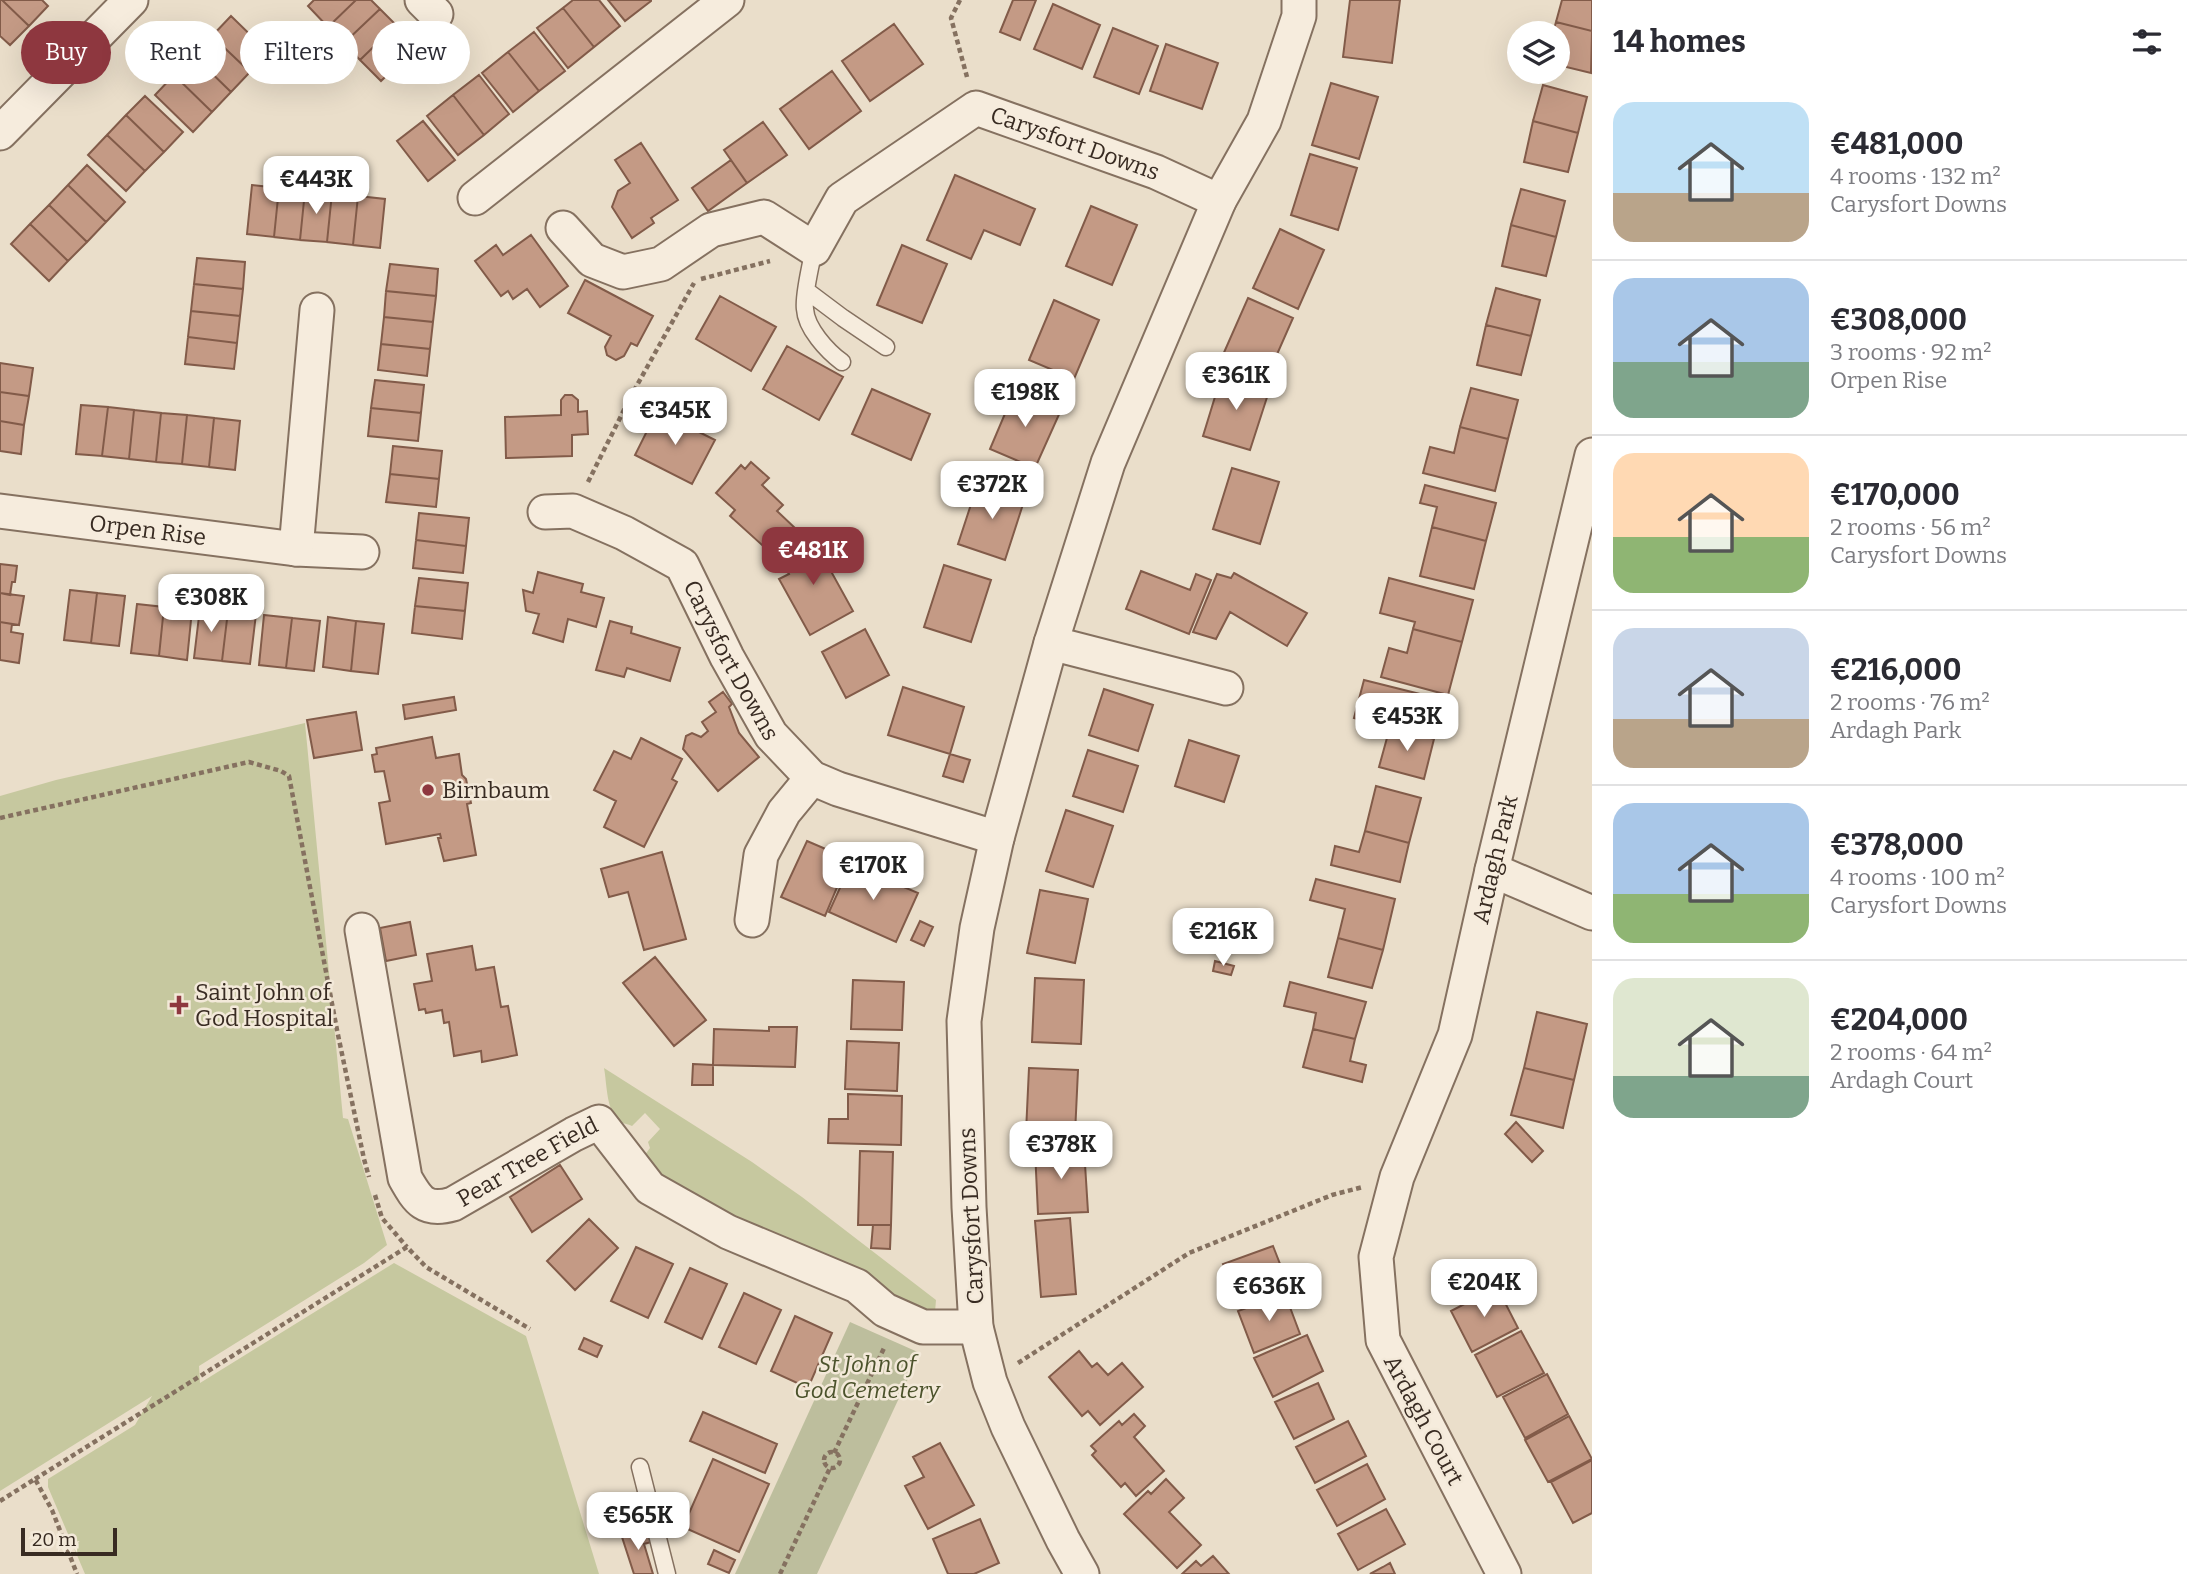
<!DOCTYPE html>
<html lang="en">
<head>
<meta charset="utf-8">
<style>
	:root { --surface:#fff; --page:#f2f2f3; --text:#2b2b33; --muted:#7c7c81; --line:#e1e1e2; --accent:#8e373f }
	body { margin:0; font-family:Bitter,serif; background:var(--page); color:var(--text); height:100vh; display:flex; flex-direction:column; font-size:26px; white-space:nowrap }
	* { box-sizing:border-box; margin:0 }
	p { font-size:23px; color:var(--muted) }
	.icon { flex:none; width:38px; height:38px; fill:none; stroke:currentColor; stroke-width:2; stroke-linecap:round; stroke-linejoin:round }
	.map { position:relative; flex:1; overflow:hidden }
	.details { display:flex; flex-direction:column; background:var(--surface); width:595px }
	.details>* { flex:none }
	.guide { position:absolute; left:21px; top:21px; width:665px; height:63px; display:flex; gap:14px }
	.fabs { position:absolute; left:1507px; top:21px; display:grid; gap:14px }
	.fabs a { display:grid; place-items:center; width:63px; height:63px; border-radius:50%; background:var(--surface); box-shadow:0 7px 28px #0002; font-size:35px }
	.scale { position:absolute; left:21px; bottom:18px; width:96px; box-sizing:border-box; padding-left:7px; border:4px solid #382b22; border-top:0; font-size:19px; line-height:24px; white-space:nowrap; color:#382b22; -webkit-text-stroke:5px #f3e9d9; paint-order:stroke }
	.price { position:absolute; translate:-50% -60px; padding:0 16px; border-radius:14px; background:#fff; color:#222; font-size:23px; line-height:46px; filter:drop-shadow(0 2px 4px #0008) }
	.price::after { content:''; position:absolute; left:50%; top:42px; width:21px; height:16px; margin-left:-10px; background:inherit; clip-path:polygon(0 0,100% 0,50% 100%) }
	.price.on { background:var(--accent); color:#fff }
	ul { padding:0; list-style:none }
	li { display:flex; align-items:center; gap:21px; height:175px; padding:0 21px }
	li+li { border-top:2px solid var(--line) }
	li span { display:grid; place-items:center; flex:none; width:196px; height:140px; border-radius:21px; color:#555 }
	li>.icon { margin-inline-start:auto }
	span .icon { width:84px; height:84px; fill:#fffc; stroke-width:1 }
	li b { font-size:30px }
	h2 { display:flex; justify-content:space-between; align-items:center; height:84px; padding:0 21px; font-size:30px }
	.chip { padding:0 24px; border-radius:32px; background:var(--surface); box-shadow:0 7px 28px #0002; font-size:24px; line-height:63px }
	.chip.on { background:var(--accent); color:#fff }
	main { display:flex; flex:1; min-height:0 }
	.map>svg:first-child { display:block }
</style>
</head>
<body>
<main>
<div class="map">
<svg width="1592" height="1574" viewBox="0 0 1592 1574">
	<rect width="100%" height="100%" fill="#eadeca"/>
	<path fill="#c6c89f" d="M305,723L343,1118L348,1119L387,1245L364,1263L199,1366L200,1383L394,1263L526,1336L599,1574H85L48,1487V1479L135,1425L152,1396L0,1491V796L56,780Z
		M604,1068L752,1162L802,1197L936,1300L935,1312L925,1313L663,1184L644,1156L650,1148L648,1142L660,1129L645,1113L632,1126C628,1124 624,1124 621,1122C606,1114 607,1083 604,1068Z"/>
	<path fill="#bdbe9d" d="M850,1322L920,1353L817,1574H735Z"/>
	<path fill="#c49a85" stroke="#825b49" stroke-width="2" d="M0,0H2L29,26L10,45L0,36Z
		M2,0H42L48,6L29,26Z
		M314,0H356L328,27L308,6Z
		M356,0H371L380,9L344,43L328,27Z
		M573,0H599L620,26L594,47L563,8Z
		M608,0H651V1L625,21Z
		M1013,0H1036L1020,40L1000,32Z
		M1350,0H1400L1392,63L1343,57Z
		M1562,0H1592V31L1556,22Z
		M1053,4L1100,25L1082,69L1034,49Z
		M563,8L594,47L568,68L537,28Z
		M380,9L396,25L360,60L344,43Z
		M231,16L269,53L250,72L212,36Z
		M1556,22L1592,31L1591,73L1558,65V33H1553Z
		M894,24L923,64L870,101L842,61Z
		M396,25L417,46L381,81L360,60Z
		M1113,28L1158,46L1139,94L1094,77Z
		M534,32L565,71L539,91L508,52Z
		M212,36L250,72L231,92L193,55Z
		M1166,44L1218,63L1202,109L1150,91Z
		M508,52L539,91L513,112L482,73Z
		M193,55L231,92L212,112L174,75Z
		M832,71L861,111L809,149L780,109Z
		M174,75L212,112L193,132L155,95Z
		M479,75L509,114L484,135L453,95Z
		M1331,83L1378,97L1359,159L1312,145Z
		M1543,85L1587,97L1578,133L1533,121Z
		M453,95L484,135L458,155L427,116Z
		M145,96L183,132L164,152L126,115Z
		M126,115L164,152L145,171L107,135Z
		M423,121L455,160L428,181L397,141Z
		M1533,121L1578,133L1568,172L1524,162Z
		M763,122L787,155L747,183L724,150Z
		M107,135L145,171L126,191L88,155Z
		M641,143L678,200L651,218L654,223L632,238L612,207L618,191L630,183L615,160Z
		M1310,154L1357,168L1338,230L1291,215Z
		M731,160L747,183L708,211L692,188Z
		M87,165L125,202L106,222L68,185Z
		M955,175L1035,209L1020,245L984,230L971,259L927,240Z
		M68,185L106,222L87,242L49,205Z
		M252,185L279,188L274,237L247,234Z
		M279,188L305,191L300,240L274,237Z
		M1521,189L1565,201L1556,237L1511,225Z
		M305,191L332,193L327,242L300,240Z
		M332,193L358,196L353,245L327,242Z
		M358,196L385,199L380,248L353,245Z
		M49,205L87,242L68,261L30,224Z
		M1091,206L1137,225L1112,285L1066,266Z
		M30,224L68,261L49,281L11,244Z
		M1511,225L1556,237L1546,276L1502,266Z
		M1280,229L1324,250L1298,309L1253,288Z
		M531,235L568,286L540,307L527,289L513,299L508,291L501,296L475,261L496,245L503,255Z
		M902,245L947,264L922,323L877,305Z
		M197,258L245,262L243,289L194,284Z
		M390,264L438,269L436,296L386,291Z
		M585,280L653,316L637,346L631,343L624,356L616,360L607,355L605,347L611,336L568,313Z
		M194,284L243,289L240,316L191,311Z
		M1496,288L1540,300L1531,336L1486,325Z
		M386,291L436,296L433,322L384,317Z
		M720,296L776,327L751,371L696,339Z
		M1248,298L1293,318L1267,377L1222,357Z
		M1054,300L1099,320L1074,379L1029,360Z
		M191,311L240,316L237,343L188,337Z
		M384,317L433,322L430,349L381,344Z
		M1486,325L1531,336L1521,375L1477,365Z
		M188,337L237,343L234,369L185,364Z
		M381,344L430,349L427,376L378,370Z
		M787,346L843,377L819,420L763,389Z
		M0,363L33,368L29,396L0,392Z
		M1222,374L1270,388L1250,450L1203,436Z
		M375,380L424,385L421,413L371,408Z
		M1471,388L1518,400L1508,439L1460,427Z
		M872,389L930,414L911,460L852,434Z
		M1015,390L1061,410L1035,468L990,449Z
		M0,392L29,396L24,425L0,421Z
		M565,395H572L578,400V412L587,411L588,434L572,435V456L506,458L505,417L561,415V400Z
		M81,405L108,407L102,456L76,454Z
		M108,407L134,410L129,459L102,456Z
		M371,408L421,413L418,441L368,436Z
		M134,410L161,413L156,462L129,459Z
		M657,411L715,440L692,484L635,455Z
		M161,413L187,415L182,464L156,462Z
		M187,415L214,418L209,467L182,464Z
		M214,418L240,421L235,470L209,467Z
		M0,421L24,425L21,454L0,451Z
		M1460,427L1508,439L1495,491L1423,473L1430,447L1454,453Z
		M393,446L442,451L439,479L390,474Z
		M751,462L769,478L762,485L783,505L777,511L795,528L772,554L730,516L735,510L716,493L741,465L745,469Z
		M1232,468L1279,482L1260,544L1213,529Z
		M390,474L439,479L436,507L386,502Z
		M978,483L1025,498L1005,560L958,544Z
		M1425,485L1496,503L1486,541L1432,527L1437,507L1420,503Z
		M419,513L469,518L466,546L416,540Z
		M1432,527L1486,541L1474,589L1420,576Z
		M812,537L853,611L810,635L779,579L789,574L779,556Z
		M416,540L466,546L463,573L413,568Z
		M0,564L17,566L15,582H12L10,595L0,593Z
		M944,565L991,580L971,642L924,627Z
		M1141,571L1190,590L1196,574L1211,580L1189,634L1126,609Z
		M538,572L583,584L581,592L604,598L596,627L568,619L563,642L533,633L539,614L526,611L523,590L533,593Z
		M1234,573L1307,613L1287,646L1230,612L1216,639L1193,632L1217,574L1231,578Z
		M419,578L468,583L465,611L415,606Z
		M1389,578L1473,600L1462,642L1413,629L1415,622L1380,613Z
		M70,590L97,593L91,643L64,640Z
		M0,593L24,596L19,625L0,622Z
		M97,593L125,596L119,646L91,643Z
		M137,604L164,607L159,656L131,653Z
		M415,606L465,611L462,639L412,633Z
		M164,607L192,610L187,660L159,656Z
		M200,608L228,611L222,661L194,658Z
		M228,611L256,614L250,664L222,661Z
		M264,615L292,618L286,668L259,665Z
		M328,617L356,621L351,671L323,667Z
		M292,618L320,621L314,671L286,668Z
		M356,621L384,624L378,674L351,671Z
		M610,621L632,627L631,633L680,648L670,681L627,668L624,677L596,670Z
		M0,622L12,624L11,632L23,634L19,663L0,660Z
		M865,629L889,675L846,698L822,652Z
		M1413,629L1462,642L1448,695L1381,677L1389,648L1407,653Z
		M1364,680L1444,700L1434,739L1354,718Z
		M903,687L964,707L950,754L888,735Z
		M1104,689L1153,705L1138,751L1089,735Z
		M723,692L732,704L729,707L739,733L759,757L718,791L683,749L686,736L692,733L701,737L708,731L702,722L716,712L709,702Z
		M454,697L456,710L405,719L403,705Z
		M356,712L362,750L314,758L307,720Z
		M1390,727L1434,739L1424,779L1379,767Z
		M432,737L436,758L459,754L462,775L466,779L471,803L467,804L476,855L444,861L438,838H441L440,834L386,844L379,803L390,801L384,771L375,772L372,755L377,754L376,748Z
		M641,738L682,759L672,779L677,782L644,847L604,827L616,801L594,790L614,751L631,759Z
		M1189,740L1239,756L1224,802L1175,786Z
		M1088,750L1138,766L1123,812L1073,796Z
		M950,754L970,760L963,782L943,776Z
		M1376,786L1421,798L1409,843L1365,831Z
		M1066,810L1113,826L1093,887L1046,871Z
		M1365,831L1409,843L1400,882L1331,865L1335,846L1359,852Z
		M807,841L849,859L825,916L781,897Z
		M662,852L686,939L644,950L628,892L609,897L601,869Z
		M853,859L874,868L871,873L918,893L896,942L829,912Z
		M1316,879L1395,899L1383,950L1338,938L1345,909L1310,900Z
		M1040,890L1088,899L1075,963L1027,953Z
		M920,921L933,927L924,946L911,940Z
		M410,922L416,955L386,961L380,928Z
		M1338,938L1383,950L1372,988L1328,977Z
		M472,946L476,970L494,967L501,1007L508,1006L517,1055L482,1062L481,1051L454,1056L449,1022L444,1023L442,1010L426,1013L425,1009L419,1010L414,984L432,981L427,954Z
		M655,957L706,1020L674,1046L623,983Z
		M1215,961L1234,966L1231,975L1213,971Z
		M1035,978L1084,980L1081,1044L1032,1042Z
		M853,980L904,982L902,1030L851,1029Z
		M1290,982L1366,1002L1355,1039L1313,1029L1316,1013L1284,1006Z
		M1537,1012L1587,1024L1574,1080L1524,1068Z
		M769,1027H797L795,1067L713,1065L714,1029L769,1031Z
		M1313,1029L1355,1039L1350,1061L1366,1065L1362,1082L1303,1067Z
		M847,1041L899,1043L897,1091L845,1089Z
		M693,1064L713,1065V1085H692Z
		M1029,1068L1078,1070L1075,1134L1026,1132Z
		M1524,1068L1574,1080L1563,1128L1511,1115Z
		M848,1094L902,1096L901,1145L828,1143L829,1119H848Z
		M1516,1122L1543,1151L1532,1162L1505,1134Z
		M1084,1148L1088,1212L1038,1214L1035,1150Z
		M860,1151L893,1152L891,1225H858Z
		M560,1165L582,1199L532,1232L510,1197Z
		M1070,1218L1076,1294L1041,1297L1035,1221Z
		M589,1219L618,1248L575,1290L547,1261Z
		M873,1225H891L890,1249L871,1248Z
		M1273,1246L1289,1287L1240,1307L1223,1264Z
		M636,1247L673,1264L648,1318L611,1301Z
		M690,1268L727,1284L702,1339L665,1322Z
		M1497,1287L1518,1328L1472,1352L1451,1311Z
		M744,1293L781,1310L756,1364L719,1347Z
		M1285,1294L1300,1334L1254,1353L1238,1311Z
		M795,1316L832,1333L808,1388L771,1371Z
		M1521,1331L1544,1373L1497,1397L1475,1355Z
		M1307,1335L1323,1371L1273,1397L1254,1358Z
		M584,1338L602,1346L597,1357L579,1349Z
		M1079,1351L1092,1367L1097,1363L1108,1375L1122,1363L1143,1387L1100,1425L1088,1411L1082,1416L1049,1377Z
		M1547,1374L1568,1414L1525,1438L1503,1397Z
		M1318,1383L1334,1419L1294,1439L1275,1402Z
		M703,1412L777,1444L765,1473L690,1441Z
		M1134,1414L1145,1426L1134,1437L1164,1471L1136,1496L1125,1483L1121,1487L1092,1455L1096,1451L1091,1446L1119,1421L1122,1425Z
		M1569,1416L1592,1459L1548,1482L1525,1440Z
		M1348,1421L1366,1456L1315,1483L1296,1447Z
		M940,1443L974,1505L928,1529L905,1486L924,1477L913,1457Z
		M713,1459L769,1484L739,1552L683,1527Z
		M1592,1460V1513L1573,1523L1551,1482Z
		M1367,1464L1385,1499L1337,1526L1317,1490Z
		M1166,1479L1184,1498L1169,1512L1201,1545L1177,1568L1124,1514L1148,1491L1151,1494Z
		M1386,1509L1405,1544L1358,1570L1338,1534Z
		M980,1519L999,1563L974,1574H948L933,1539Z
		M647,1528L651,1542L644,1544L653,1574H634L622,1537Z
		M714,1550L735,1560L729,1573L708,1564Z
		M1213,1556L1229,1574H1182L1196,1561L1201,1566Z
		M1390,1563L1395,1574H1370L1383,1567Z"/>
	<g fill="none" stroke-linecap="round" stroke-linejoin="round">
		<defs>
			<path id="lane" d="M814,249C811,264 803,296 805,309C806,328 827,351 842,362
				M807,291L843,318L886,347
				M640,1467L667,1574"/>
			<g id="street">
				<path d="M422,0L436,14"/>
				<path d="M0,133L131,0"/>
				<path d="M475,198L727,0"/>
				<path id="s1" d="M563,228L592,260L623,272L661,264L711,230L764,217L814,249L842,199L976,108L1156,172L1219,201"/>
				<path id="s2" d="M0,511L296,549L362,552"/>
				<path id="s3" d="M545,512L573,511L624,533L682,565L727,657L771,735L812,778L838,789L997,838"/>
				<path d="M296,549L317,310"/>
				<path d="M1051,643L1226,688"/>
				<path d="M1492,870L1592,913"/>
				<path d="M752,920L761,855L784,812L812,778"/>
				<path id="s4" d="M362,930L405,1178C418,1201 425,1212 453,1204L574,1134L599,1122L650,1188L728,1232L857,1286L885,1310L923,1327H976"/>
				<path d="M1082,1574L1063,1540L1008,1427L990,1382L976,1327L969,1207L964,1021L977,928L997,838L1051,643L1108,463L1219,201L1264,121L1299,16V0"/>
				<path id="s5" d="M1504,1574L1383,1340L1376,1257L1397,1177L1455,1035L1492,870L1592,455"/>
			</g>
		</defs>
		<use href="#lane" stroke="#857160" stroke-width="19"/>
		<use href="#street" stroke="#857160" stroke-width="37"/>
		<path stroke="#857160" stroke-width="4.5" stroke-dasharray="5 3.5" stroke-linecap="butt" d="M960,0L951,18L967,77
			M701,279L770,261
			M588,482L631,396L694,283
			M0,818L249,762L281,771L289,776L337,1030L364,1159L369,1177
			M375,1195L382,1218L407,1247
			M1018,1363L1189,1253L1332,1195L1363,1187
			M824 1460a8 8 0 1 1 16 0a8 8 0 1 1-16 0Z
			M834,1453L885,1346
			M35,1479L407,1247L426,1267L530,1329
			M0,1501L35,1479L52,1510L77,1574
			M780,1574L830,1468"/>
		<use href="#lane" stroke="#f6ecdd" stroke-width="16"/>
		<use href="#street" stroke="#f6ecdd" stroke-width="33"/>
	</g>
	<g fill="#8e373f" stroke="#f3e9d9" stroke-width="2.5">
		<circle cx="428" cy="790" r="7"/>
		<path d="M175.5 994.5h7v7h7v7h-7v7h-7v-7h-7v-7h7z"/>
	</g>
	<g text-anchor="middle" dominant-baseline="central" stroke-width="5" stroke-linejoin="round" paint-order="stroke">
		<g font-size="23" fill="#382b22" stroke="#f3e9d9">
			<text stroke="none"><textPath href="#s1" startOffset="614">Carysfort Downs</textPath></text>
			<text stroke="none"><textPath href="#s2" startOffset="149">Orpen Rise</textPath></text>
			<text stroke="none"><textPath href="#s3" startOffset="257">Carysfort Downs</textPath></text>
			<text stroke="none"><textPath href="#s5" startOffset="763">Ardagh Park</textPath></text>
			<text stroke="none"><textPath href="#s4" startOffset="399">Pear Tree Field</textPath></text>
			<text transform="translate(971 1216) rotate(-93)">Carysfort Downs</text>
			<text transform="translate(1424 1420) rotate(62)">Ardagh Court</text>
		</g>
		<g font-size="23" fill="#382b22" stroke="#f3e9d9" text-anchor="start">
			<text x="442" y="790">Birnbaum</text>
			<text x="195" y="992">Saint John of<tspan x="195" dy="26">God Hospital</tspan></text>
		</g>
		<g font-size="23" font-style="italic" fill="#4b522b" stroke="#f3e9d9">
			<text x="867" y="1364">St John of<tspan x="867" dy="26">God Cemetery</tspan></text>
		</g>
	</g>
</svg>
<div class="fabs">
<a><svg class="icon" aria-label="layers" viewBox="0 0 24 24"><path d="M12 4l9 5-9 5-9-5zM3 14l9 5 9-5"/></svg></a>
</div>
<div class="scale">20 m</div>
<b class="price" style="left:316px;top:216px">€443K</b>
<b class="price" style="left:1236px;top:412px">€361K</b>
<b class="price" style="left:1025px;top:429px">€198K</b>
<b class="price" style="left:675px;top:447px">€345K</b>
<b class="price" style="left:992px;top:521px">€372K</b>
<b class="price on" style="left:813px;top:587px">€481K</b>
<b class="price" style="left:211px;top:634px">€308K</b>
<b class="price" style="left:1407px;top:753px">€453K</b>
<b class="price" style="left:873px;top:902px">€170K</b>
<b class="price" style="left:1223px;top:968px">€216K</b>
<b class="price" style="left:1061px;top:1181px">€378K</b>
<b class="price" style="left:1484px;top:1319px">€204K</b>
<b class="price" style="left:1269px;top:1323px">€636K</b>
<b class="price" style="left:638px;top:1552px">€565K</b>
<div class="guide">
<a class="chip on">Buy</a>
<a class="chip">Rent</a>
<a class="chip">Filters</a>
<a class="chip">New</a>
</div>
</div>
<section class="details">
<h2>14 homes<svg class="icon" aria-label="filters" viewBox="0 0 24 24"><path d="M4 7h16M4 17h16"/><circle cx="9" cy="7" r="2"/><circle cx="15" cy="17" r="2"/></svg></h2>
<ul>
<li><span style="background:linear-gradient(#bfe0f5 65%,#b9a48a 0)"><svg class="icon" aria-label="home" viewBox="0 0 24 24"><path d="M3 11l9-7 9 7M6 9v11h12V9"/></svg></span><div><b>€481,000</b><p>4 rooms · 132 m²</p><p>Carysfort Downs</p></div></li>
<li><span style="background:linear-gradient(#a9c7e8 60%,#7fa58c 0)"><svg class="icon" aria-label="home" viewBox="0 0 24 24"><path d="M3 11l9-7 9 7M6 9v11h12V9"/></svg></span><div><b>€308,000</b><p>3 rooms · 92 m²</p><p>Orpen Rise</p></div></li>
<li><span style="background:linear-gradient(#ffd9b3 60%,#8fb573 0)"><svg class="icon" aria-label="home" viewBox="0 0 24 24"><path d="M3 11l9-7 9 7M6 9v11h12V9"/></svg></span><div><b>€170,000</b><p>2 rooms · 56 m²</p><p>Carysfort Downs</p></div></li>
<li><span style="background:linear-gradient(#c9d6e8 65%,#b9a48a 0)"><svg class="icon" aria-label="home" viewBox="0 0 24 24"><path d="M3 11l9-7 9 7M6 9v11h12V9"/></svg></span><div><b>€216,000</b><p>2 rooms · 76 m²</p><p>Ardagh Park</p></div></li>
<li><span style="background:linear-gradient(#a9c7e8 65%,#8fb573 0)"><svg class="icon" aria-label="home" viewBox="0 0 24 24"><path d="M3 11l9-7 9 7M6 9v11h12V9"/></svg></span><div><b>€378,000</b><p>4 rooms · 100 m²</p><p>Carysfort Downs</p></div></li>
<li><span style="background:linear-gradient(#dfe7d0 70%,#7fa58c 0)"><svg class="icon" aria-label="home" viewBox="0 0 24 24"><path d="M3 11l9-7 9 7M6 9v11h12V9"/></svg></span><div><b>€204,000</b><p>2 rooms · 64 m²</p><p>Ardagh Court</p></div></li>
</ul>
</section>
</main>
</body>
</html>
